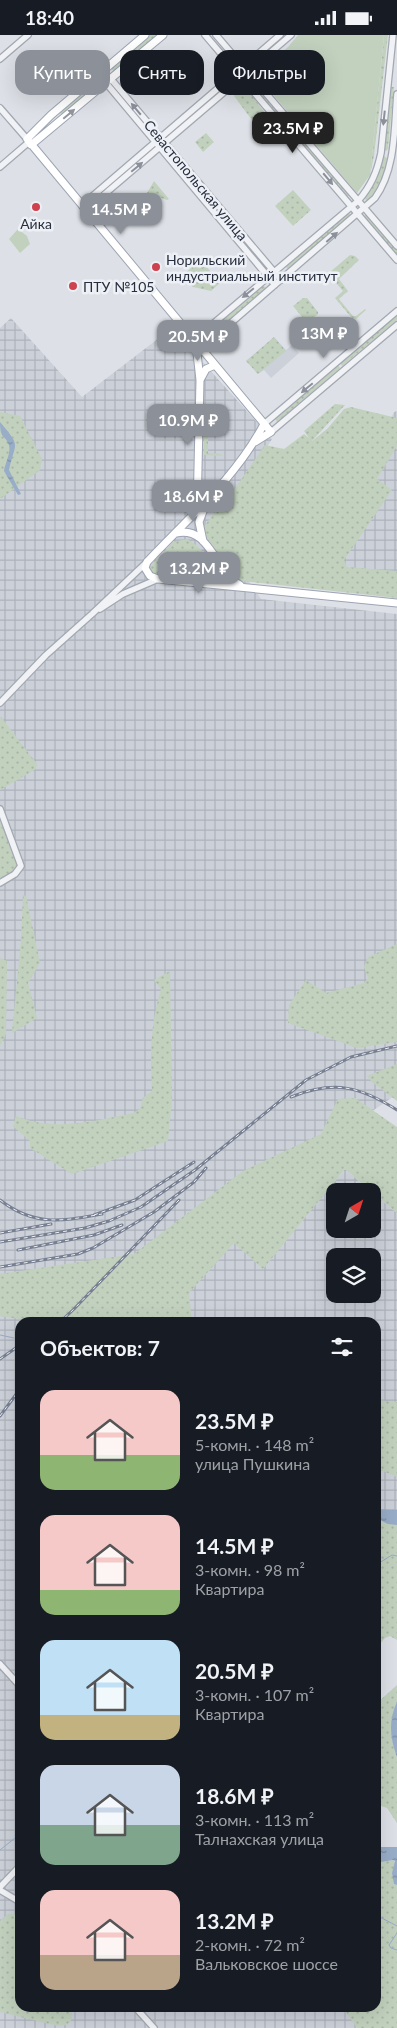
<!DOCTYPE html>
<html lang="ru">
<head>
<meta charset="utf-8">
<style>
	:root { --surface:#171b24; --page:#242831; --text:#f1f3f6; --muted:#9ea1a6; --accent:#8c9099 }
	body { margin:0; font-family:Lato,sans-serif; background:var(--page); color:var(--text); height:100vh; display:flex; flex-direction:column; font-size:19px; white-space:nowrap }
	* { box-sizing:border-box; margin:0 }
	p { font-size:16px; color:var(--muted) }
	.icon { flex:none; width:28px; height:28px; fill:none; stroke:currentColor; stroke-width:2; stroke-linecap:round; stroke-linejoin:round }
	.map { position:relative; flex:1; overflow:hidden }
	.drawer { position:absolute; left:15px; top:1282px; width:366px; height:695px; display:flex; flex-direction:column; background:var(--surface); border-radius:15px; box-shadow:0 5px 20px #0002 }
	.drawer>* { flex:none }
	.banner { position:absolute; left:15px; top:15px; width:368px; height:45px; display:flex; gap:10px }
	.needle { width:32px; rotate:39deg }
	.fabs { position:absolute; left:326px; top:1148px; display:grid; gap:10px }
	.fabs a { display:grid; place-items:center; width:55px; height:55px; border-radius:10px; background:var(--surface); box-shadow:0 5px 20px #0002; font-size:25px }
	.price { position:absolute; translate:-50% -42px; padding:0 11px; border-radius:10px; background:var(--accent); color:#fff; font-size:16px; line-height:32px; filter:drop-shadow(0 1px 2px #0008) }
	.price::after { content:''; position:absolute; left:50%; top:30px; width:15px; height:11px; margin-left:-8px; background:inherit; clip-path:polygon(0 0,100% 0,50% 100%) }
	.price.on { background:#222; color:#fff }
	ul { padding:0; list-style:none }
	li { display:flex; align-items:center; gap:15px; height:125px; padding:0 25px }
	li span { display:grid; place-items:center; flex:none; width:140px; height:100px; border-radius:15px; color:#555 }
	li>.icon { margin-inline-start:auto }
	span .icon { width:60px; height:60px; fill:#fffc; stroke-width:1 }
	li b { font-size:21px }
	h2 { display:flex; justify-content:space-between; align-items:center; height:60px; padding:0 25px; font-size:21px }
	.chip { padding:0 18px; border-radius:15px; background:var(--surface); box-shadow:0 5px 20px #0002; font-size:18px; line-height:45px }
	.chip.on { background:var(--accent); color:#fff }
	.status { display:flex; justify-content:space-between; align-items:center; height:35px; padding:0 25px; background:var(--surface); direction:ltr }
	.status svg { height:14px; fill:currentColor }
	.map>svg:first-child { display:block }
</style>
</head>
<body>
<div class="status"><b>18:40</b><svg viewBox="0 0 49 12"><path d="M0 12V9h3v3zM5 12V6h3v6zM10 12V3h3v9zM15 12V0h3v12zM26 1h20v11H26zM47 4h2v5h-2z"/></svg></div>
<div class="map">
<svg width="397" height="1993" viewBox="0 0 397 1993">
	<defs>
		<pattern id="industrial-grid" width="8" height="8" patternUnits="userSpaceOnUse" patternTransform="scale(1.25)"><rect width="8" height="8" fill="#cbd0d9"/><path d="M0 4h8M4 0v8" fill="none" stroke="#aeb3bb"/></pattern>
		<pattern id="grass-dots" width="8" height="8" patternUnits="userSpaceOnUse" patternTransform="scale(1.25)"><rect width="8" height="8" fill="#c2d1be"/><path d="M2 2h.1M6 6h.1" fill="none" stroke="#a7b4a4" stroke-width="1.8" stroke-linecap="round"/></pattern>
		<pattern id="water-ripples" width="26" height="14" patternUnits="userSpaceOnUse" patternTransform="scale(1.25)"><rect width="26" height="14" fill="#98adc8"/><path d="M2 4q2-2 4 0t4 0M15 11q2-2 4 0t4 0" fill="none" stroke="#7c8da4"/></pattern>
	</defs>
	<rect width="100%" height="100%" fill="#dde1e7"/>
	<path fill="#cbd0d9" d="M274,302L286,315L292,310L299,318L271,343L264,335L258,339L246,326Z"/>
	<path fill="url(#industrial-grid)" fill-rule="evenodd" d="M11,283L82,362L172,293L272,404L214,496L261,564L397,579V1059L345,1095L263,1233L345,1134L371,1156H335V1194H372L373,1158L397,1178V1555L376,1560V1288H20V1972H376L397,1993H0V293ZM335,1221H372V1259H335Z
		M397,376V543L335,536L364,440L394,377Z"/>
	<path fill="url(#grass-dots)" d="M150,0H159L115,38L111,33Z
		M384,0H388L374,121L370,140Z
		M250,43L290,90L287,92L247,46Z
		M96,46L99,51L63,81L59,77Z
		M240,51L245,52L277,93L266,104L234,61L235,55Z
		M391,52H394L388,114L386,116L384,114Z
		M294,94L350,160L347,162L290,97Z
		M206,98L214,107L203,117L195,107Z
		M384,121L387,123C385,140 379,152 369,165L366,166L365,162L377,144Z
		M154,146L169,164L167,165L147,158Z
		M293,155L311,175L293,191L275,171Z
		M348,177L351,181L288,234L285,231Z
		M366,179L397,215V221L363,182Z
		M350,220L355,221L359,225L339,244L348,256L339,264L353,281H356L365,274L366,275L356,284L351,282L335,263L343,256L330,241V237Z
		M201,225L220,248L211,256L193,252L188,247L185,238Z
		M263,250L266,253L207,304L204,300Z
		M303,263H307L318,277V279L307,288L293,271Z
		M397,280V285L342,331L340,328Z
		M274,302L286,316L258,339L246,326Z
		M338,330L340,333L277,387L275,384Z
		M335,369L345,370L312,406L328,393L344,374L351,372L397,383V411L377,444L392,455L344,525L347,532L397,536V563L242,546L232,539L204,498L203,493L226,462L232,458L265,410L284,414L304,399L309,403L304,396Z
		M0,377L20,381L42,424L40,435L0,464Z
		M204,380L205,386H208V418L220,419L223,421L204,420Z
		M187,504C199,511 219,529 216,545L212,547L151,538L149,533L173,507Z
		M1,682L37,729L36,734L0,755V683Z
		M0,786L17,830L12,839L0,845Z
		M23,860L26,861L40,928L28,948L37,983L12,998L21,906Z
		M397,909V1007L357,1013L288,988L289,970L306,945L326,958L364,948L368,943L364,932L368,922Z
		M0,923L7,926L6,999L0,1011Z
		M170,936L172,1065L168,1106L72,1139L30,1113V1106L13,1091L16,1081C53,1097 95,1086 133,1078L140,1074L143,1063L152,1056C150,1017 150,992 161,954L154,945Z
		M397,1029V1066L372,1047L367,1041Z
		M355,1063L397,1092V1178L345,1134L263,1234L234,1208L189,1258L192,1287L46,1288L0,1281V1239L134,1219L243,1136L321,1099L338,1064Z
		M376,1365L397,1367V1442L376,1433Z
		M376,1480L397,1488V1605L390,1601L385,1603L376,1614Z
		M397,1650V1788L387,1773L376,1769V1669Z
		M393,1825L395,1827L394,1849L397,1850V1993H357L343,1973L376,1972V1828Z
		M8,1879H14L20,1885V1972L72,1973L71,1986L66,1990L58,1991L0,1977V1886Z"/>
	<path fill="#c2d1be" d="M298,0H384L370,140L357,158L269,55L274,24L288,12Z
		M18,194L27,201L30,209L20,218L9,204Z"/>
	<path fill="url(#water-ripples)" d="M0,387C22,413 15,406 9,435L21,459L18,460L4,436C5,428 11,419 9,410C5,399 0,405 0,387Z
		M376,1474L397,1475V1490L388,1489L376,1483Z
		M397,1667V1722C390,1703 388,1686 397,1667Z
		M376,1812H397V1850L394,1849L392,1838L395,1826L393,1825L376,1828Z"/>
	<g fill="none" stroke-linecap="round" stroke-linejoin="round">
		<path stroke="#98adc8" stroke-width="1" d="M0,1300L14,1303
			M376,1542L379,1528L392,1520L397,1521
			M0,1815L20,1799
			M376,1880L397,1891
			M397,1898L389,1910L391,1913L397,1915"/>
		<defs>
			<path id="minor" d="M205,0L397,225
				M216,0L397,211
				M0,24L28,0
				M111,44L281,245
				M106,48L275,250
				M0,73L27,104
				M0,132L29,107
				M82,170L280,0
				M86,175L291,0
				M195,304L358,166C371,151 377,137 381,118L393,0
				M202,313L375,163C396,134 394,94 397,59
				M264,389L397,276
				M271,397L397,290
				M100,574L123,559L158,544
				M0,668L46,620L92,579L147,527
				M0,774L21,831L15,839L0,848
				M0,1629L20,1651
				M0,1852L20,1831
				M0,1855L20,1867
				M135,1972L154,1993"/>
			<path id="major" d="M145,0L51,80L27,104L271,397L255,407
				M31,110L163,0
				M196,309L200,345L197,477
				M200,345L206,334L215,330
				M264,389C236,443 188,483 147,527L145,533L150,541L158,544L397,568
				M176,498C210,490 215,537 240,550
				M203,506L199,487L205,471"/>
		</defs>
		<use href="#minor" stroke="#a3a8b1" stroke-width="8"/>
		<use href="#major" stroke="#9da4b3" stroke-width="9"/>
		<use href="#minor" stroke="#f0f2f6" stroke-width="5.5"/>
		<use href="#major" stroke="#fff" stroke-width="7"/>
		<defs>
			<path id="rail" d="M291,1062C334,1045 359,1051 397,1075
				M0,1165C35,1192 62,1186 102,1179
				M94,1180L135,1165L194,1127
				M0,1198L51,1189
				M0,1207L85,1193L109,1186L141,1172L195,1135L306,1045L351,1022L397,1011
				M18,1215L94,1200L122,1190
				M0,1232L78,1219L93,1213L154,1177L194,1147L206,1133
				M59,1288L74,1274L179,1165
				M0,1324L20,1310
				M0,1381L20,1354"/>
		</defs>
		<use href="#rail" stroke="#777f91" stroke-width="3"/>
		<use href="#rail" stroke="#edf0f5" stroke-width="1" stroke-dasharray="4" stroke-linecap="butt"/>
	</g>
	<defs><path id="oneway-solid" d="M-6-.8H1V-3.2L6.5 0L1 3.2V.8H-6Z" transform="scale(1.25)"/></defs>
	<g fill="#8c909a">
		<use href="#oneway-solid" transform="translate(136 74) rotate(-130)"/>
		<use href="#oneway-solid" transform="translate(384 83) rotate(96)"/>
		<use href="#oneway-solid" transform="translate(137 132) rotate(-40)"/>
		<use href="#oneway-solid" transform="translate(328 144) rotate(50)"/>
		<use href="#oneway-solid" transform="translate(332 202) rotate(-41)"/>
		<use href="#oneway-solid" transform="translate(248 258) rotate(141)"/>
		<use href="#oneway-solid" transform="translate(307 353) rotate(140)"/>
	</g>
	<use fill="#93969e" href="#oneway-solid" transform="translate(69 79) rotate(-40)"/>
	<g fill="#ce414e" stroke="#edf0f5" stroke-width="2">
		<circle cx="36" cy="172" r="5"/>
		<circle cx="156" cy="232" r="5"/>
		<circle cx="73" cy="251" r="5"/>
	</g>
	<g text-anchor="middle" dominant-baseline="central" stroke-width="5" stroke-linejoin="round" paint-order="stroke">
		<g font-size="14" fill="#272e3e" stroke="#edf0f5">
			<text transform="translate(196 145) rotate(50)">Севастопольская улица</text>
		</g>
		<g font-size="14" fill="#272e3e" stroke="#edf0f5" text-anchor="start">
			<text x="36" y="188" text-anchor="middle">Айка</text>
			<text x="166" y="224">Норильский<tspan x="166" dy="16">индустриальный институт</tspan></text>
			<text x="83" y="251">ПТУ №105</text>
		</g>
	</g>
</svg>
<div class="fabs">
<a><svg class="needle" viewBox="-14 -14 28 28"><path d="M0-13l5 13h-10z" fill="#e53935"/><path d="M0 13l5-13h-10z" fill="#9ea1a6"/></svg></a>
<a><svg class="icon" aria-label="layers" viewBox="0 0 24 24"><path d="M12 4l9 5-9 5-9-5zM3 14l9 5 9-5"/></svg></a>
</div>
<b class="price on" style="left:293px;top:119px">23.5M ₽</b>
<b class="price" style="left:121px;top:200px">14.5M ₽</b>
<b class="price" style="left:324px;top:324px">13M ₽</b>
<b class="price" style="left:198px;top:327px">20.5M ₽</b>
<b class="price" style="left:188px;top:411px">10.9M ₽</b>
<b class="price" style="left:193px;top:487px">18.6M ₽</b>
<b class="price" style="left:199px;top:559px">13.2M ₽</b>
<div class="banner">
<a class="chip on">Купить</a>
<a class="chip">Снять</a>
<a class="chip">Фильтры</a>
</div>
<section class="drawer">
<h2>Объектов: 7<svg class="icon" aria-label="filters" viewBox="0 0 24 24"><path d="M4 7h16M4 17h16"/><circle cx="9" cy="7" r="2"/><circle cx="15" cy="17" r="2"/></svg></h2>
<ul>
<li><span style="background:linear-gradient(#f6c9c9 65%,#8fb573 0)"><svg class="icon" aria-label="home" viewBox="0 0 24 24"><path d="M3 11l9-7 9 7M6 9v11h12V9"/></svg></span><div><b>23.5M ₽</b><p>5-комн. · 148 m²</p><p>улица Пушкина</p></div></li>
<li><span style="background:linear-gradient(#f6c9c9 75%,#8fb573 0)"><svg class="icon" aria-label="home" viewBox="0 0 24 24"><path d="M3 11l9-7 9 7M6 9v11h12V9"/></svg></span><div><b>14.5M ₽</b><p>3-комн. · 98 m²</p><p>Квартира</p></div></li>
<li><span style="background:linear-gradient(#bfe0f5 75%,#c2b280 0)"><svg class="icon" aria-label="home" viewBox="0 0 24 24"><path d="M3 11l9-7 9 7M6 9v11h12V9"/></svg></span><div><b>20.5M ₽</b><p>3-комн. · 107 m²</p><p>Квартира</p></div></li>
<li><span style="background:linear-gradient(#c9d6e8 60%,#7fa58c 0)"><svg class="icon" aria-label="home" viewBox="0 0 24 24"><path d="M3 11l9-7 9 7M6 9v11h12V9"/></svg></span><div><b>18.6M ₽</b><p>3-комн. · 113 m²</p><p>Талнахская улица</p></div></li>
<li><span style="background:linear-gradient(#f6c9c9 65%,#b9a48a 0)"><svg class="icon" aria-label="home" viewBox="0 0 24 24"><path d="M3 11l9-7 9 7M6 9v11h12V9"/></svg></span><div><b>13.2M ₽</b><p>2-комн. · 72 m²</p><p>Вальковское шоссе</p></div></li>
</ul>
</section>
</div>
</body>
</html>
